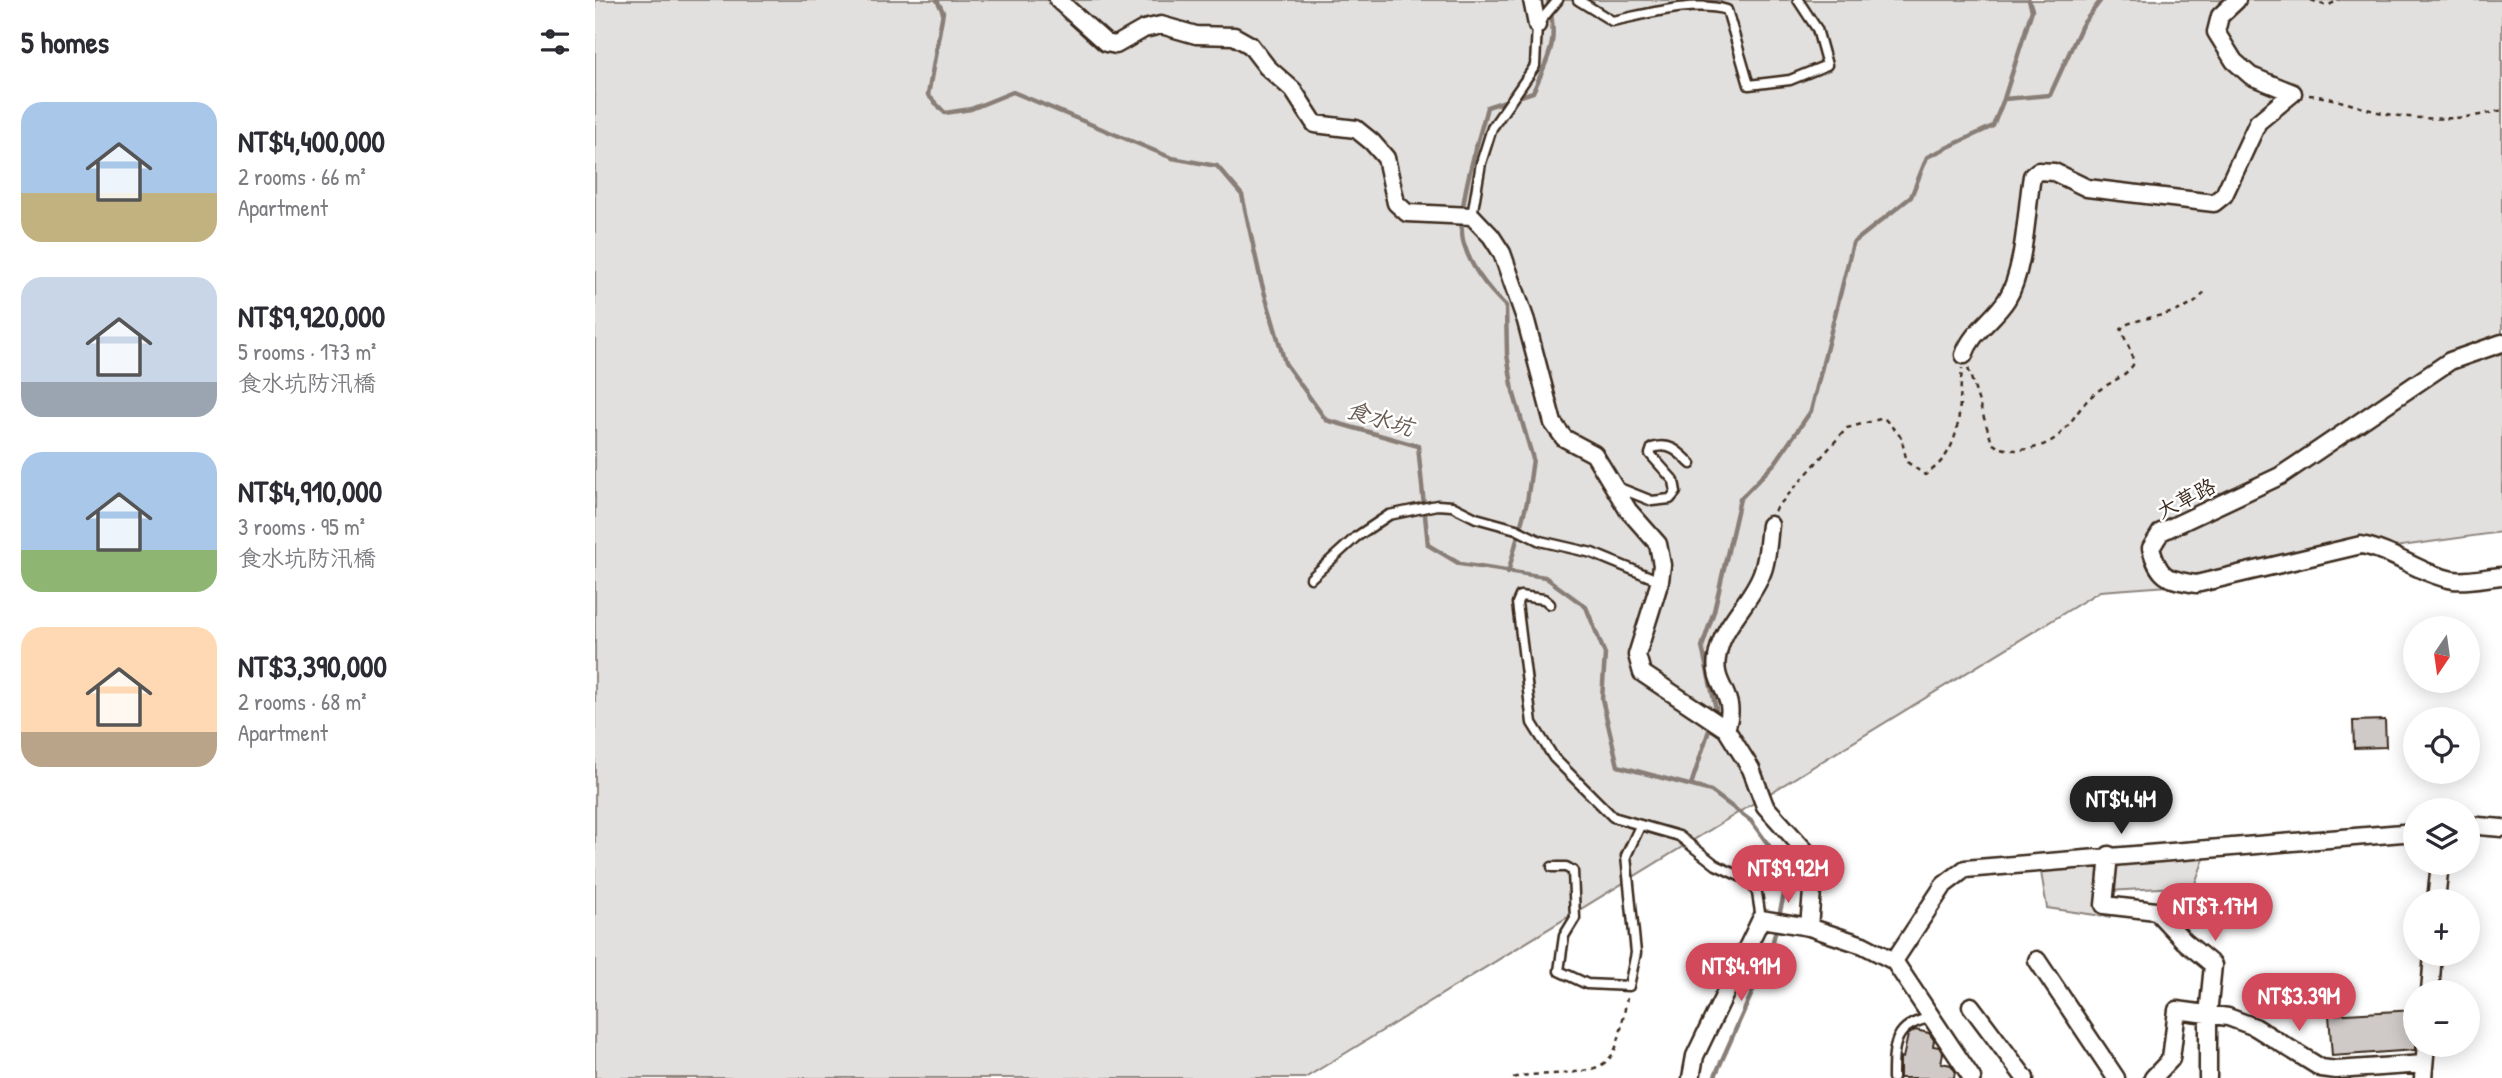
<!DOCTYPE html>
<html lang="en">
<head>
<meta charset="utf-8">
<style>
	:root { --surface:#fff; --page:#f7f7f7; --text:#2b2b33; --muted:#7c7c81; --accent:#d1495b }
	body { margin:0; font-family:"Patrick Hand","LXGW WenKai TC",sans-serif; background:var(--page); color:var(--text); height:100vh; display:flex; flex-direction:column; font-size:26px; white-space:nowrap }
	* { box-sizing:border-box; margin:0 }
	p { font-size:23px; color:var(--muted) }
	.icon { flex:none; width:38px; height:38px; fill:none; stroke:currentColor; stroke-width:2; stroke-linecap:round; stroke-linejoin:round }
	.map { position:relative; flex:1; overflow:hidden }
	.drawer { display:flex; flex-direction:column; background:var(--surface); width:595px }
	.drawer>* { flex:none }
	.needle { width:46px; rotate:193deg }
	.controls { position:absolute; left:1808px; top:616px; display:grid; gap:14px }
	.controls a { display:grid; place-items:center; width:77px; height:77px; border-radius:50%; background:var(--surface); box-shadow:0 4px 18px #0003; font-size:35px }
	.price { position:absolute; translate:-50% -60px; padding:0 16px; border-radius:24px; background:var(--accent); color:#fff; font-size:23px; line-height:46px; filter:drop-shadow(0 2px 4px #0008) }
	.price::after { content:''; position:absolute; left:50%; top:42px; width:21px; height:16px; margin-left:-10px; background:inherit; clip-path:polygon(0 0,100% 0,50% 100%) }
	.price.current { background:#222; color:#fff }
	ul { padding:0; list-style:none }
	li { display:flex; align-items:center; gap:21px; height:175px; padding:0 21px }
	li span { display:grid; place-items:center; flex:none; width:196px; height:140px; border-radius:21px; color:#555 }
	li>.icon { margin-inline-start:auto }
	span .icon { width:84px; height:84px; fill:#fffc; stroke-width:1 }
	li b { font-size:30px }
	h2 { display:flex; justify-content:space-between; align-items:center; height:84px; padding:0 21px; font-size:30px }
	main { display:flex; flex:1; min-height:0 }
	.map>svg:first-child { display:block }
</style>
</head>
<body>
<main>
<section class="drawer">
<h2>5 homes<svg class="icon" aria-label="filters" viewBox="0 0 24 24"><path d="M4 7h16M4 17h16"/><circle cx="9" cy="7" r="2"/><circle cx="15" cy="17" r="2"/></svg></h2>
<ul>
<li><span style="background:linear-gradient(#a9c7e8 65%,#c2b280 0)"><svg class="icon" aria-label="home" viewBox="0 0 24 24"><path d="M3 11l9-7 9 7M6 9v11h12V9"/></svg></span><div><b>NT$4,400,000</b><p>2 rooms · 66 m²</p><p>Apartment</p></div></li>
<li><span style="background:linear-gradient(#c9d6e8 75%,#9aa5b1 0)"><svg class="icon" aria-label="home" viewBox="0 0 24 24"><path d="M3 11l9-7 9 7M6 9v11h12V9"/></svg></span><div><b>NT$9,920,000</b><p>5 rooms · 173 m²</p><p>食水坑防汛橋</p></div></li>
<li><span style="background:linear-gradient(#a9c7e8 70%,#8fb573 0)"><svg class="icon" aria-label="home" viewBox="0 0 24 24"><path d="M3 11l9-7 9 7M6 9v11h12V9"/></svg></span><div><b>NT$4,910,000</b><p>3 rooms · 95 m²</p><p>食水坑防汛橋</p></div></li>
<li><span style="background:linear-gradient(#ffd9b3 75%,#b9a48a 0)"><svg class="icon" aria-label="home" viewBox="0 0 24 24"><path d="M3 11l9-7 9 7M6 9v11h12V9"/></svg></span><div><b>NT$3,390,000</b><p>2 rooms · 68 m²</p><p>Apartment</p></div></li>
</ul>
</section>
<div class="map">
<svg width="1907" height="1078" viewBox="0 0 1907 1078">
	<rect width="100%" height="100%" fill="#fff"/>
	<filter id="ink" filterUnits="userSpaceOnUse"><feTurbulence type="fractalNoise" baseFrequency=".0143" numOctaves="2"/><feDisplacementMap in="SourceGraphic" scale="14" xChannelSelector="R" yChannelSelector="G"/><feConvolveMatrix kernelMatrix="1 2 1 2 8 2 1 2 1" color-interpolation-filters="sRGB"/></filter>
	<g filter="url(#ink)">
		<path fill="#e2e0de" stroke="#8e857e" stroke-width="2" d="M0,0H1907V532L1785,549L1601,584L1505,591L710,1078H0Z
			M1613,848L1599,886L1514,891L1515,917L1452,908L1445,866Z"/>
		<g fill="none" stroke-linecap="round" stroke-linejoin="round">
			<path stroke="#887e77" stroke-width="4.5" d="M342,0L348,12L333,95L350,113L376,109L418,92L577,158L622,166L647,195L666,281L690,363L731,420L823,446L833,545L865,564L950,577L991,607L1010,654L1007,699L1023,766L1116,791L1156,821L1194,873L1176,950L1119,1078
				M1409,99L1437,10L1434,0
				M913,573L932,502L938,459L918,391L912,354L911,306C893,289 876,268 869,244C859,213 884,140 892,107L938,92C955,54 964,42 953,0
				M1119,715L1121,709L1107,647L1119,611L1145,499L1180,463L1216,411L1258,243L1316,197L1332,157L1398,126L1409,99L1455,95L1487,25L1506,0
				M1096,785L1116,724"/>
		</g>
		<path fill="#cfcac7" stroke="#3b2a1e" stroke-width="2" d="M1790,720L1791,747L1759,748L1758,721Z
			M1820,1010V1050L1737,1056L1734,1015Z
			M1320,1030L1334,1033L1339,1040L1338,1046L1344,1047L1348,1054L1346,1063L1356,1065L1360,1071L1359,1078H1305V1057L1308,1058L1313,1035Z"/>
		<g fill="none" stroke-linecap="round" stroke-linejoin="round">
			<defs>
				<path id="lane" d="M983,0L1017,21C1053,14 1098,0 1132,10L1154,85L1195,80L1232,65L1222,29L1203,0
					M877,216L886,163L897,128L940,66L942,25L963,0
					M1022,487L1057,501L1075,499L1081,492L1079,481L1055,454L1057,448C1075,442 1084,452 1096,464
					M716,578L761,537L794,515L842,505L857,506L881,518L921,529L945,541L997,553L1065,581
					M955,604L949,599L925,596L922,603L937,723L959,758L1018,817L1084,836L1121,865L1155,881L1162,893L1166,919
					M957,867H971L978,871L980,918L969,936L964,971L992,984L1034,986L1041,953L1031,856L1045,826
					M1298,1078C1298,1045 1299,1024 1336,1018"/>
				<path id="street" d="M463,0L511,43L521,45L549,29L566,25L601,35L639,36L655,45L672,67L698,90L720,124L761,129L777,142L791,158L801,203L812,213L877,216L896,236L907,253L931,321L958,423L969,438L999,454L1033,510L1063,544L1067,565L1065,581L1042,655L1047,673L1131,729
					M937,0L942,25
					M1907,343L1855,361L1685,476L1566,532L1556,548C1564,578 1572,579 1601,584L1766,545C1799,551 1825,574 1858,580C1873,582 1892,577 1907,576
					M1369,355C1377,331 1399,320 1412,299C1430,270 1431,211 1437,176L1443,171L1459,172L1492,188L1619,203L1629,195L1663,122L1698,93L1656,76L1639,61L1621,32L1625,16L1642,0
					M1175,525C1173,540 1173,559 1167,573C1156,603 1126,625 1122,658C1117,688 1144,694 1131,729L1156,769L1170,806L1214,855L1218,879L1214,927
					M1872,825L1907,828
					M1514,855L1509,905L1561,911L1589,941L1618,965L1613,1015V1078
					M1841,901L1845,863
					M1442,960L1521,1078
					M1299,961L1349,885L1370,869L1820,832
					M1835,992L1838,954
					M1376,1006L1430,1078
					M1096,1078L1100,1056L1166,919L1214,927L1268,945L1299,961L1377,1078
					M1558,1078L1576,1059L1582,1010L1633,1017L1660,1027L1726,1068L1741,1070L1829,1064
					M1828,1078L1831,1045"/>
			</defs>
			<use href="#lane" stroke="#3b2a1e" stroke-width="13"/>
			<use href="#street" stroke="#3b2a1e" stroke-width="21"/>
			<path stroke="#3b2a1e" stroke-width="2.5" stroke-dasharray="5 5" stroke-linecap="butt" d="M1716,0L1732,6L1744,0
				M1714,95C1737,97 1760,106 1783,112C1823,121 1868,121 1907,110
				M1373,368L1397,443C1411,455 1444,450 1459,439C1475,428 1484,406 1499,394C1513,382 1527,380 1538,365L1537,354L1526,330L1528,326C1552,314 1601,316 1611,288
				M1179,511L1252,428L1289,418L1306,437L1312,462L1330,475C1370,449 1363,411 1367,368
				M918,1078C930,1074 944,1075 956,1074C1024,1071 1020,1059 1032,998"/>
			<use href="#lane" stroke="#fff" stroke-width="8"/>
			<use href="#street" stroke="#fff" stroke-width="16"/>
		</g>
	</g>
	<g text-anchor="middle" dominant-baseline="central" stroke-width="5" stroke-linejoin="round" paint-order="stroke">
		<g font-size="21" fill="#3b2a1e" stroke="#fff">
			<text transform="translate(1591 498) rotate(-27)">大草路</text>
		</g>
		<g font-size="23" font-style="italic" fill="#685b52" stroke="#fff">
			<text transform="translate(785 418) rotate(17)">食水坑</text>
		</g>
	</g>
</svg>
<div class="controls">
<a><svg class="needle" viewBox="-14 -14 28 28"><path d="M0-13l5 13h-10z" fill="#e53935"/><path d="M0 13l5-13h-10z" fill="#7c7c81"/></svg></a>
<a><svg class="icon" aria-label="locate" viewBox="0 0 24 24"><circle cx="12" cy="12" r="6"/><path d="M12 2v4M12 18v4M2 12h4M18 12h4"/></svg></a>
<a><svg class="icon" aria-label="layers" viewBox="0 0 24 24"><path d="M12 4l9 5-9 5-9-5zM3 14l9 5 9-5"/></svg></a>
<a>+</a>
<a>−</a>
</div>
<b class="price current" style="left:1526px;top:836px">NT$4.4M</b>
<b class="price" style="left:1193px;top:905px">NT$9.92M</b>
<b class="price" style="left:1620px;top:943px">NT$7.17M</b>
<b class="price" style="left:1146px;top:1003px">NT$4.91M</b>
<b class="price" style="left:1704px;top:1033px">NT$3.39M</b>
</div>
</main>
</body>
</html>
